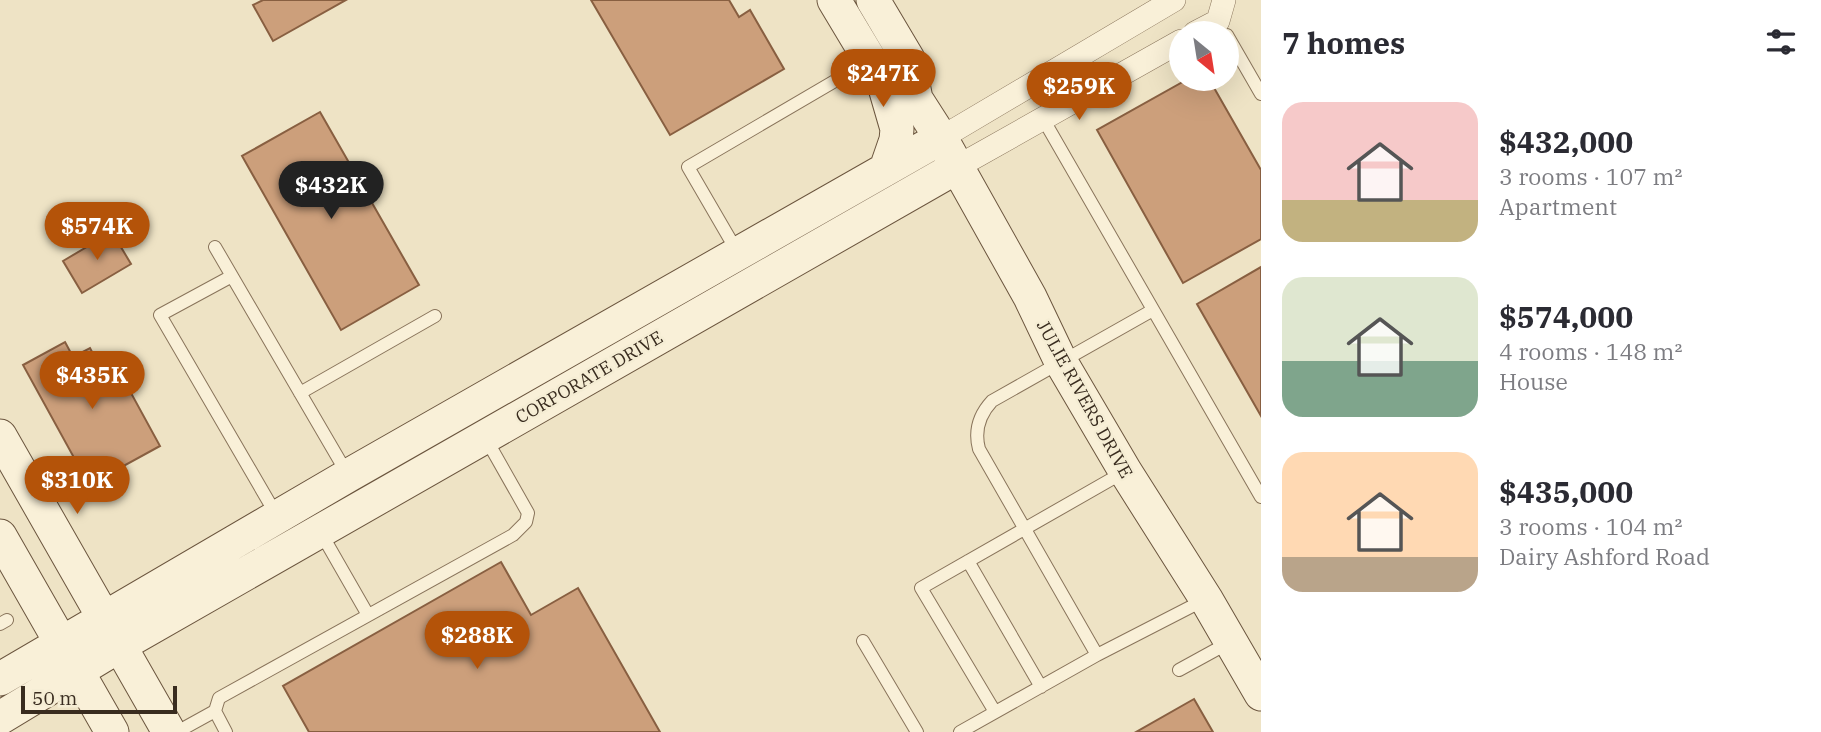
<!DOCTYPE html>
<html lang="en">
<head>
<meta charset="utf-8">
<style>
	:root { --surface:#fff; --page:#f7f7f7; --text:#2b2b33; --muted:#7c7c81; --accent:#b45309 }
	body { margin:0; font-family:"IBM Plex Serif",serif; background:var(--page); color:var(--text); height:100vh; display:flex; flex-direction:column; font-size:26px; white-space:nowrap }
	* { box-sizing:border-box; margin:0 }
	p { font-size:23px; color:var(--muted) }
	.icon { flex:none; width:38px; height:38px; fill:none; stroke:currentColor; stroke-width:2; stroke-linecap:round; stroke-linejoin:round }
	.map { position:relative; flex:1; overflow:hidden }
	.sheet { display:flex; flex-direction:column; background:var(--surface); width:560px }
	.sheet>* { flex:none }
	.needle { width:46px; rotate:150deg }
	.tools { position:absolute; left:1169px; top:21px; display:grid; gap:14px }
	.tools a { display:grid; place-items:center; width:70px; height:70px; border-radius:50%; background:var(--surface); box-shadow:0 7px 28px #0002; font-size:35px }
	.scale { position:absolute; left:21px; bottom:18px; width:156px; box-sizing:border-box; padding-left:7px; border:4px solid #392c1f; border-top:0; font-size:19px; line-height:24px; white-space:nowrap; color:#392c1f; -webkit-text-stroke:5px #f5edd4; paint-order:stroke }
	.price { position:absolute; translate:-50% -60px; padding:0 16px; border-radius:24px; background:var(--accent); color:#fff; font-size:23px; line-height:46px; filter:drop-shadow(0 2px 4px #0008) }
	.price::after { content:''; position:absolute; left:50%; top:42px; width:21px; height:16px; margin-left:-10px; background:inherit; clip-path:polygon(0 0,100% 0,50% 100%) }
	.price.current { background:#222; color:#fff }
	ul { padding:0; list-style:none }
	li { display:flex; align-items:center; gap:21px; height:175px; padding:0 21px }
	li span { display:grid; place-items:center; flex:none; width:196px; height:140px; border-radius:21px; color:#555 }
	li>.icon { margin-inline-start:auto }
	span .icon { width:84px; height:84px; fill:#fffc; stroke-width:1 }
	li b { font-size:30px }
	h2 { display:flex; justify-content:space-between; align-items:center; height:84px; padding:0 21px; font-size:30px }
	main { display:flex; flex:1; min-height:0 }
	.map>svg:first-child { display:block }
</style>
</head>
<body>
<main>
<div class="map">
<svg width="1261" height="732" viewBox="0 0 1261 732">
	<rect width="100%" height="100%" fill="#eee3c5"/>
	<path fill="#cc9f7b" stroke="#885f41" stroke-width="2" d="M263,0H346L273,41L253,5Z
		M591,0H729L739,17L750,10L784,69L670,135Z
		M1188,79H1209L1261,170V239L1183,283L1097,130Z
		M320,112L419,285L341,330L242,156Z
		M112,232L131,264L82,293L63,261Z
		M1261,267V416L1197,304Z
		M65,342L73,357L90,348L100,367L113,360L160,446L89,485L23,365Z
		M501,562L531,615L578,588L660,732H309L283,686Z
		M1194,699L1213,732H1136Z"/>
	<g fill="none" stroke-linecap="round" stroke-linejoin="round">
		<defs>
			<path id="lane" d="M1227,35L1261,94
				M1042,117L1261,497
				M215,247L348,475
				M738,253L688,167L869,61
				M232,276L160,315L277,516
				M300,393L435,316
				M321,533L368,615
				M968,561L1041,687
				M0,624L7,620
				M863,641L917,732
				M1097,655L979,449C974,430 979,415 992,401L1153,310
				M1179,670L1230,642
				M995,712L921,588L1124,472
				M177,732L215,711
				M226,732L215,711L219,698L513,535L526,522L528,513L485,437
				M960,732L1097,655L1206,599"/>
			<path id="street" d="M1195,33L1218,21L1224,0
				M941,138L1174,0
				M957,167L1181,41"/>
			<path id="secondary" d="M834,0L870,60L881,74L916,99
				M873,0L908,59L916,99L941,138L1030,297L1061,362L1125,471L1206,599L1261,694
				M881,74L897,129L896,140L886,169
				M0,436L169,732
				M0,536L112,732
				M0,679L349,475L941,138
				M0,718L119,646L957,167"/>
		</defs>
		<use href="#lane" stroke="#89745b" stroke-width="14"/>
		<use href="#street" stroke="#89745b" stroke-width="24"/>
		<use href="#secondary" stroke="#6b553e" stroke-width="35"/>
		<use href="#lane" stroke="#f9f0d8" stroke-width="12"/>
		<use href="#street" stroke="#f9f0d8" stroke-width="23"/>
		<use href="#secondary" stroke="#f9f0d8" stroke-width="33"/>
	</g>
	<g text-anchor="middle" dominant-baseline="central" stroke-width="5" stroke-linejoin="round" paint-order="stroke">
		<g font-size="18" fill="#392c1f" stroke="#f5edd4">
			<text transform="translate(589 377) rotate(-30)">CORPORATE DRIVE</text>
			<text transform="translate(1085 399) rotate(61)">JULIE RIVERS DRIVE</text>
		</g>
	</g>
</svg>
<div class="tools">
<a><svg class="needle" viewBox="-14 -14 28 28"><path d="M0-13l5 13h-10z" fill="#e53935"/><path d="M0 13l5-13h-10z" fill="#7c7c81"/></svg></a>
</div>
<div class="scale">50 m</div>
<b class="price" style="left:883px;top:109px">$247K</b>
<b class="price" style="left:1079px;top:122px">$259K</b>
<b class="price current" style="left:331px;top:221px">$432K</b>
<b class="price" style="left:97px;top:262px">$574K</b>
<b class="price" style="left:92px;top:411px">$435K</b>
<b class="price" style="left:77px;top:516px">$310K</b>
<b class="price" style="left:477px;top:671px">$288K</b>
</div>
<section class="sheet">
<h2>7 homes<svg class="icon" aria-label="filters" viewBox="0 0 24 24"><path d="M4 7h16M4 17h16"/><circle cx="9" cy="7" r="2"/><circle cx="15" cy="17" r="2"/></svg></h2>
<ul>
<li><span style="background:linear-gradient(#f6c9c9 70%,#c2b280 0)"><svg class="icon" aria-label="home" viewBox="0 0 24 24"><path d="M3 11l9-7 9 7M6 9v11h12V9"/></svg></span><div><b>$432,000</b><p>3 rooms · 107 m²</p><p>Apartment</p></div></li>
<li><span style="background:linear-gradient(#dfe7d0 60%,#7fa58c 0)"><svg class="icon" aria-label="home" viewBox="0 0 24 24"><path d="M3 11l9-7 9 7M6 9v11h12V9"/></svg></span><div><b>$574,000</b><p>4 rooms · 148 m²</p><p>House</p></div></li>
<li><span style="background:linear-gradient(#ffd9b3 75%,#b9a48a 0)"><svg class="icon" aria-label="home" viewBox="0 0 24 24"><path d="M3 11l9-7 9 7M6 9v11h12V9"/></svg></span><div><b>$435,000</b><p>3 rooms · 104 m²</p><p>Dairy Ashford Road</p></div></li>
</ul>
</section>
</main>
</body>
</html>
